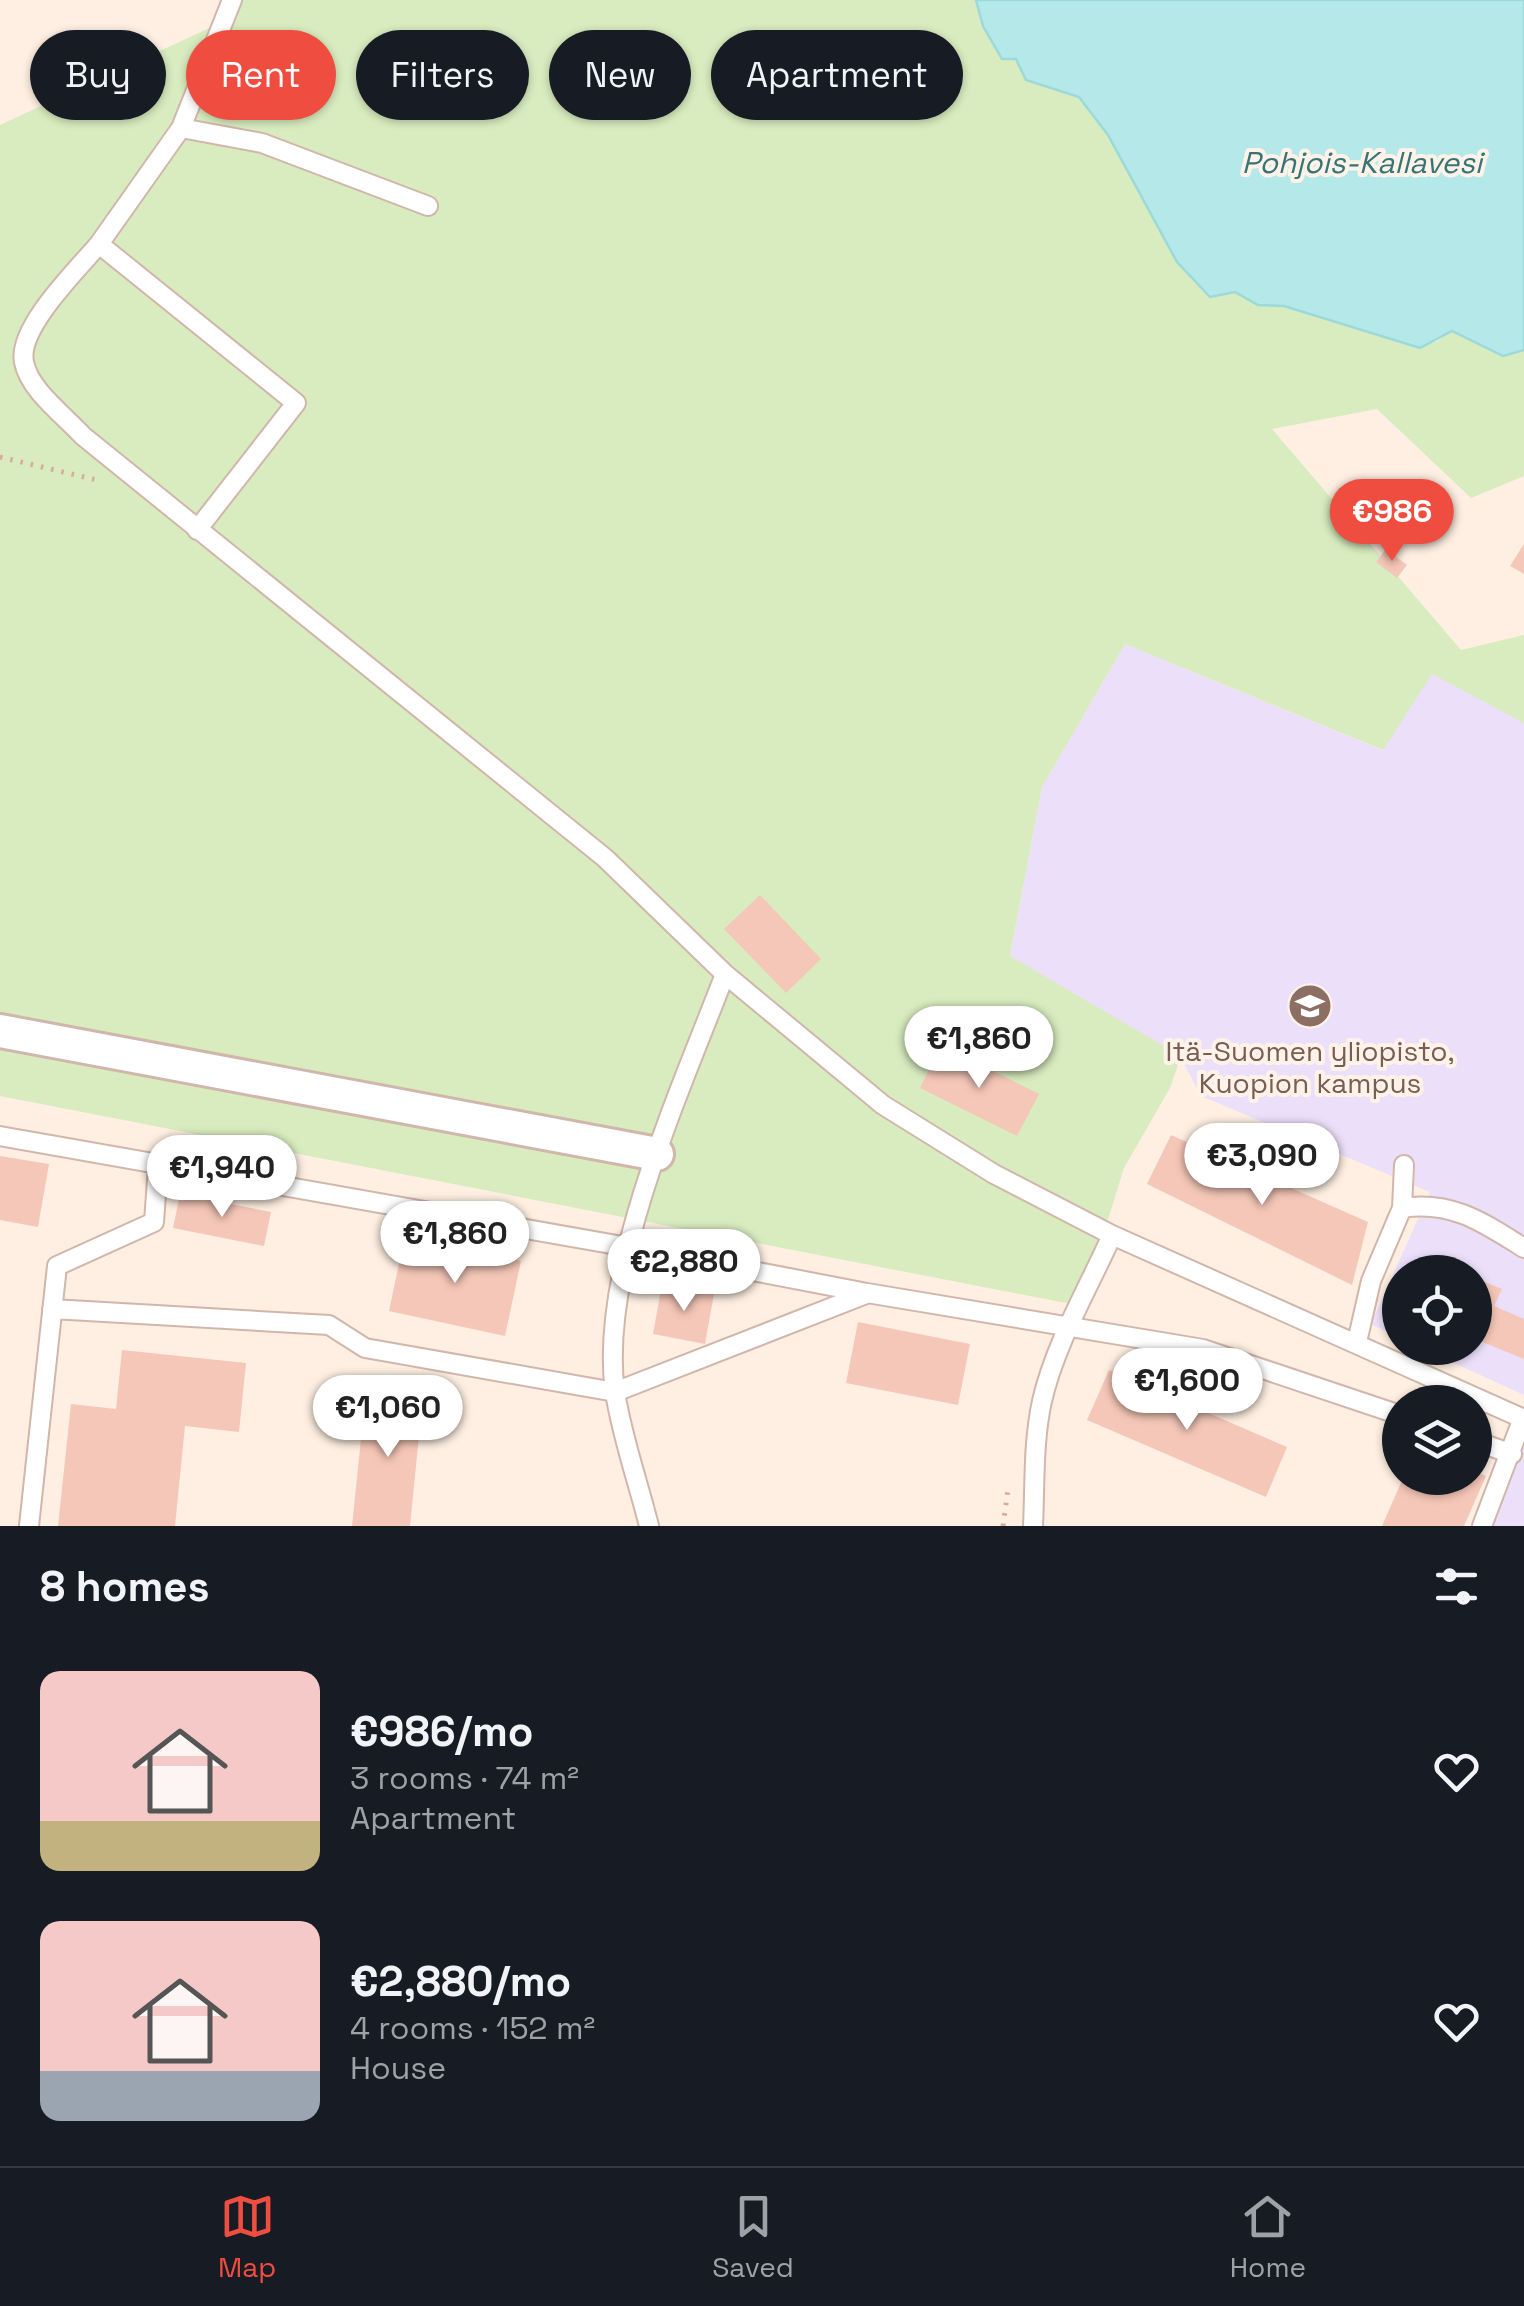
<!DOCTYPE html>
<html lang="en">
<head>
<meta charset="utf-8">
<style>
	:root { --surface:#171b24; --page:#242831; --text:#f1f3f6; --muted:#9ea1a6; --line:#363941; --accent:#ef4d3f }
	body { margin:0; font-family:"Space Grotesk",sans-serif; background:var(--page); color:var(--text); height:100vh; display:flex; flex-direction:column; font-size:38px; white-space:nowrap }
	* { box-sizing:border-box; margin:0 }
	p { font-size:32px; color:var(--muted) }
	.icon { flex:none; width:55px; height:55px; fill:none; stroke:currentColor; stroke-width:2; stroke-linecap:round; stroke-linejoin:round }
	.map { position:relative; height:1526px; overflow:hidden }
	.details { display:flex; flex-direction:column; background:var(--surface); flex:1 }
	.details>* { flex:none }
	.top-card { position:absolute; left:30px; top:30px; width:1000px; height:90px; display:flex; gap:20px }
	.tools { position:absolute; left:1382px; top:1255px; display:grid; gap:20px }
	.tools a { display:grid; place-items:center; width:110px; height:110px; border-radius:50%; background:var(--surface); box-shadow:0 2px 8px #0004; font-size:50px }
	.price { position:absolute; translate:-50% -85px; padding:0 22px; border-radius:35px; background:#fff; color:#222; font-size:32px; line-height:65px; filter:drop-shadow(0 2px 5px #0008) }
	.price::after { content:''; position:absolute; left:50%; top:60px; width:30px; height:22px; margin-left:-15px; background:inherit; clip-path:polygon(0 0,100% 0,50% 100%) }
	.price.active { background:var(--accent); color:#fff }
	ul { padding:0; list-style:none }
	li { display:flex; align-items:center; gap:30px; height:250px; padding:0 40px }
	li span { display:grid; place-items:center; flex:none; width:280px; height:200px; border-radius:20px; color:#555 }
	li>.icon { margin-inline-start:auto }
	span .icon { width:120px; height:120px; fill:#fffc; stroke-width:1 }
	li b { font-size:42px }
	h2 { display:flex; justify-content:space-between; align-items:center; height:120px; padding:0 40px; font-size:42px }
	.chip { padding:0 35px; border-radius:45px; background:var(--surface); box-shadow:0 2px 8px #0004; font-size:35px; line-height:90px }
	.chip.active { background:var(--accent); color:#fff }
	.dock { display:flex; justify-content:space-around; align-items:center; height:140px; border-top:2px solid var(--line); background:var(--surface); font-size:28px; color:var(--muted) }
	.dock a { display:grid; justify-items:center; gap:5px }
	.dock .active { color:var(--accent) }
	.map>svg:first-child { display:block }
</style>
</head>
<body>
<div class="map">
<svg width="1524" height="1526" viewBox="0 0 1524 1526">
	<rect width="100%" height="100%" fill="#feefe2"/>
	<path fill="#ecdffa" d="M1125,644L1382,750L1430,666L1524,721V1395L1421,1348H1475V1272H1400V1338L1371,1324L1430,1192L1201,1096L1180,1056L1010,957L1042,787Z
		M1524,1417V1526H1482Z"/>
	<path fill="#d8ecbf" d="M242,0H976L983,26L1016,59L1027,80L1079,97L1235,292L1258,305L1283,306L1436,342L1452,331L1503,356L1524,350V476L1471,498L1377,409L1272,429L1461,650L1524,635V723L1432,674L1383,750L1125,644L1042,787L1010,956L1181,1056L1170,1088L1124,1168L1081,1306L0,1096V125L231,18Z"/>
	<path fill="#b5e8e8" stroke="#9bdada" stroke-width="2.5" d="M976,0H1524V350L1503,356L1452,331L1420,348L1284,306L1258,305L1235,292L1210,297L1177,262L1108,135L1079,97L1026,80L1016,59H1002L983,26Z"/>
	<path fill="#f5c7b8" d="M248,55L279,74L265,98L234,80Z
		M1524,544V574L1510,566Z
		M1386,549L1407,565L1397,578L1376,562Z
		M760,895L821,959L786,993L724,929Z
		M941,1045L1039,1094L1017,1136L920,1088Z
		M1171,1135L1368,1222L1352,1285L1147,1184Z
		M0,1156L49,1164L38,1227L0,1220Z
		M180,1194L271,1212L264,1246L173,1228Z
		M405,1235L521,1261L505,1336L389,1311Z
		M1475,1278L1502,1289L1494,1306L1524,1319V1359L1475,1339Z
		M662,1284L714,1294L705,1344L653,1334Z
		M858,1322L970,1344L958,1405L846,1383Z
		M122,1350L246,1363L239,1432L185,1426L175,1526H58L71,1404L116,1409Z
		M1109,1370L1287,1447L1266,1497L1087,1420Z
		M366,1390L423,1396L410,1526H352Z
		M1475,1471L1486,1476L1464,1526H1382L1403,1478H1475Z"/>
	<g fill="none" stroke-linecap="round" stroke-linejoin="round">
		<defs>
			<path id="lane" d="M181,128L262,143L428,206
				M99,244C78,269 17,328 24,362C29,390 65,416 83,436L605,858L725,974L883,1105L994,1174L1112,1235L1524,1419
				M197,530L296,403L99,244L181,128L232,0
				M0,1136L628,1247L867,1293L1203,1349L1400,1415
				M1402,1208C1452,1200 1484,1223 1524,1248
				M52,1309L329,1325L365,1348L615,1392L866,1294
				M1357,1342L1371,1281L1402,1208L1404,1165
				M1475,1441L1512,1454
				M29,1526L57,1266L154,1222L158,1166
				M649,1526C638,1482 622,1437 615,1392C598,1269 681,1090 725,974
				M1033,1526C1035,1485 1033,1442 1042,1401C1055,1344 1088,1289 1112,1235
				M1482,1526L1523,1418"/>
			<path id="street" d="M0,1031L657,1154"/>
		</defs>
		<use href="#lane" stroke="#d1b6ab" stroke-width="22"/>
		<use href="#street" stroke="#d1b6ab" stroke-width="38"/>
		<path stroke="#d9aa9b" stroke-width="5" stroke-dasharray="2.5 8" stroke-linecap="butt" d="M0,457L101,481
			M1003,1526L1008,1489"/>
		<use href="#lane" stroke="#fff" stroke-width="18"/>
		<use href="#street" stroke="#fff" stroke-width="32"/>
	</g>
	<defs>
		<symbol id="university-disc" viewBox="-11 -11 22 22"><circle r="9.5" fill="#8d6e63" stroke="#fff3e9"/><path d="M0-5L7-2L0 1L-7-2ZM-4 1L0 2.5L4 1V4Q0 6-4 4Z" fill="#fff"/></symbol>
	</defs>
	<g fill-rule="evenodd">
		<use href="#university-disc" x="1285" y="981" width="50" height="50"/>
	</g>
	<g text-anchor="middle" dominant-baseline="central" stroke-width="8" stroke-linejoin="round" paint-order="stroke">
		<g font-size="28" fill="#785e54" stroke="#fff3e9">
			<text x="1310" y="1051">Itä-Suomen yliopisto,<tspan x="1310" dy="32">Kuopion kampus</tspan></text>
		</g>
		<g font-size="30" font-style="italic" fill="#377476" stroke="#fff3e9">
			<text x="1362" y="162">Pohjois-Kallavesi</text>
		</g>
	</g>
</svg>
<div class="tools">
<a><svg class="icon" aria-label="locate" viewBox="0 0 24 24"><circle cx="12" cy="12" r="6"/><path d="M12 2v4M12 18v4M2 12h4M18 12h4"/></svg></a>
<a><svg class="icon" aria-label="layers" viewBox="0 0 24 24"><path d="M12 4l9 5-9 5-9-5zM3 14l9 5 9-5"/></svg></a>
</div>
<b class="price active" style="left:1392px;top:564px">€986</b>
<b class="price" style="left:979px;top:1091px">€1,860</b>
<b class="price" style="left:1262px;top:1208px">€3,090</b>
<b class="price" style="left:222px;top:1220px">€1,940</b>
<b class="price" style="left:455px;top:1286px">€1,860</b>
<b class="price" style="left:684px;top:1314px">€2,880</b>
<b class="price" style="left:1187px;top:1433px">€1,600</b>
<b class="price" style="left:388px;top:1460px">€1,060</b>
<div class="top-card">
<a class="chip">Buy</a>
<a class="chip active">Rent</a>
<a class="chip">Filters</a>
<a class="chip">New</a>
<a class="chip">Apartment</a>
</div>
</div>
<section class="details">
<h2>8 homes<svg class="icon" aria-label="filters" viewBox="0 0 24 24"><path d="M4 7h16M4 17h16"/><circle cx="9" cy="7" r="2"/><circle cx="15" cy="17" r="2"/></svg></h2>
<ul>
<li><span style="background:linear-gradient(#f6c9c9 75%,#c2b280 0)"><svg class="icon" aria-label="home" viewBox="0 0 24 24"><path d="M3 11l9-7 9 7M6 9v11h12V9"/></svg></span><div><b>€986/mo</b><p>3 rooms · 74 m²</p><p>Apartment</p></div><svg class="icon" aria-label="heart" viewBox="0 0 24 24"><path d="M12 20l-8-8c-3-5 5-10 8-4 3-6 11-1 8 4z"/></svg></li>
<li><span style="background:linear-gradient(#f6c9c9 75%,#9aa5b1 0)"><svg class="icon" aria-label="home" viewBox="0 0 24 24"><path d="M3 11l9-7 9 7M6 9v11h12V9"/></svg></span><div><b>€2,880/mo</b><p>4 rooms · 152 m²</p><p>House</p></div><svg class="icon" aria-label="heart" viewBox="0 0 24 24"><path d="M12 20l-8-8c-3-5 5-10 8-4 3-6 11-1 8 4z"/></svg></li>
</ul>
</section>
<nav class="dock">
<a class="active"><svg class="icon" aria-label="map" viewBox="0 0 24 24"><path d="M3 6l6-2 6 2 6-2v14l-6 2-6-2-6 2zM9 4v14M15 6v14"/></svg>Map</a>
<a><svg class="icon" aria-label="saved" viewBox="0 0 24 24"><path d="M7 4h10v16l-5-4-5 4z"/></svg>Saved</a>
<a><svg class="icon" aria-label="home" viewBox="0 0 24 24"><path d="M3 11l9-7 9 7M6 9v11h12V9"/></svg>Home</a>
</nav>
</body>
</html>
